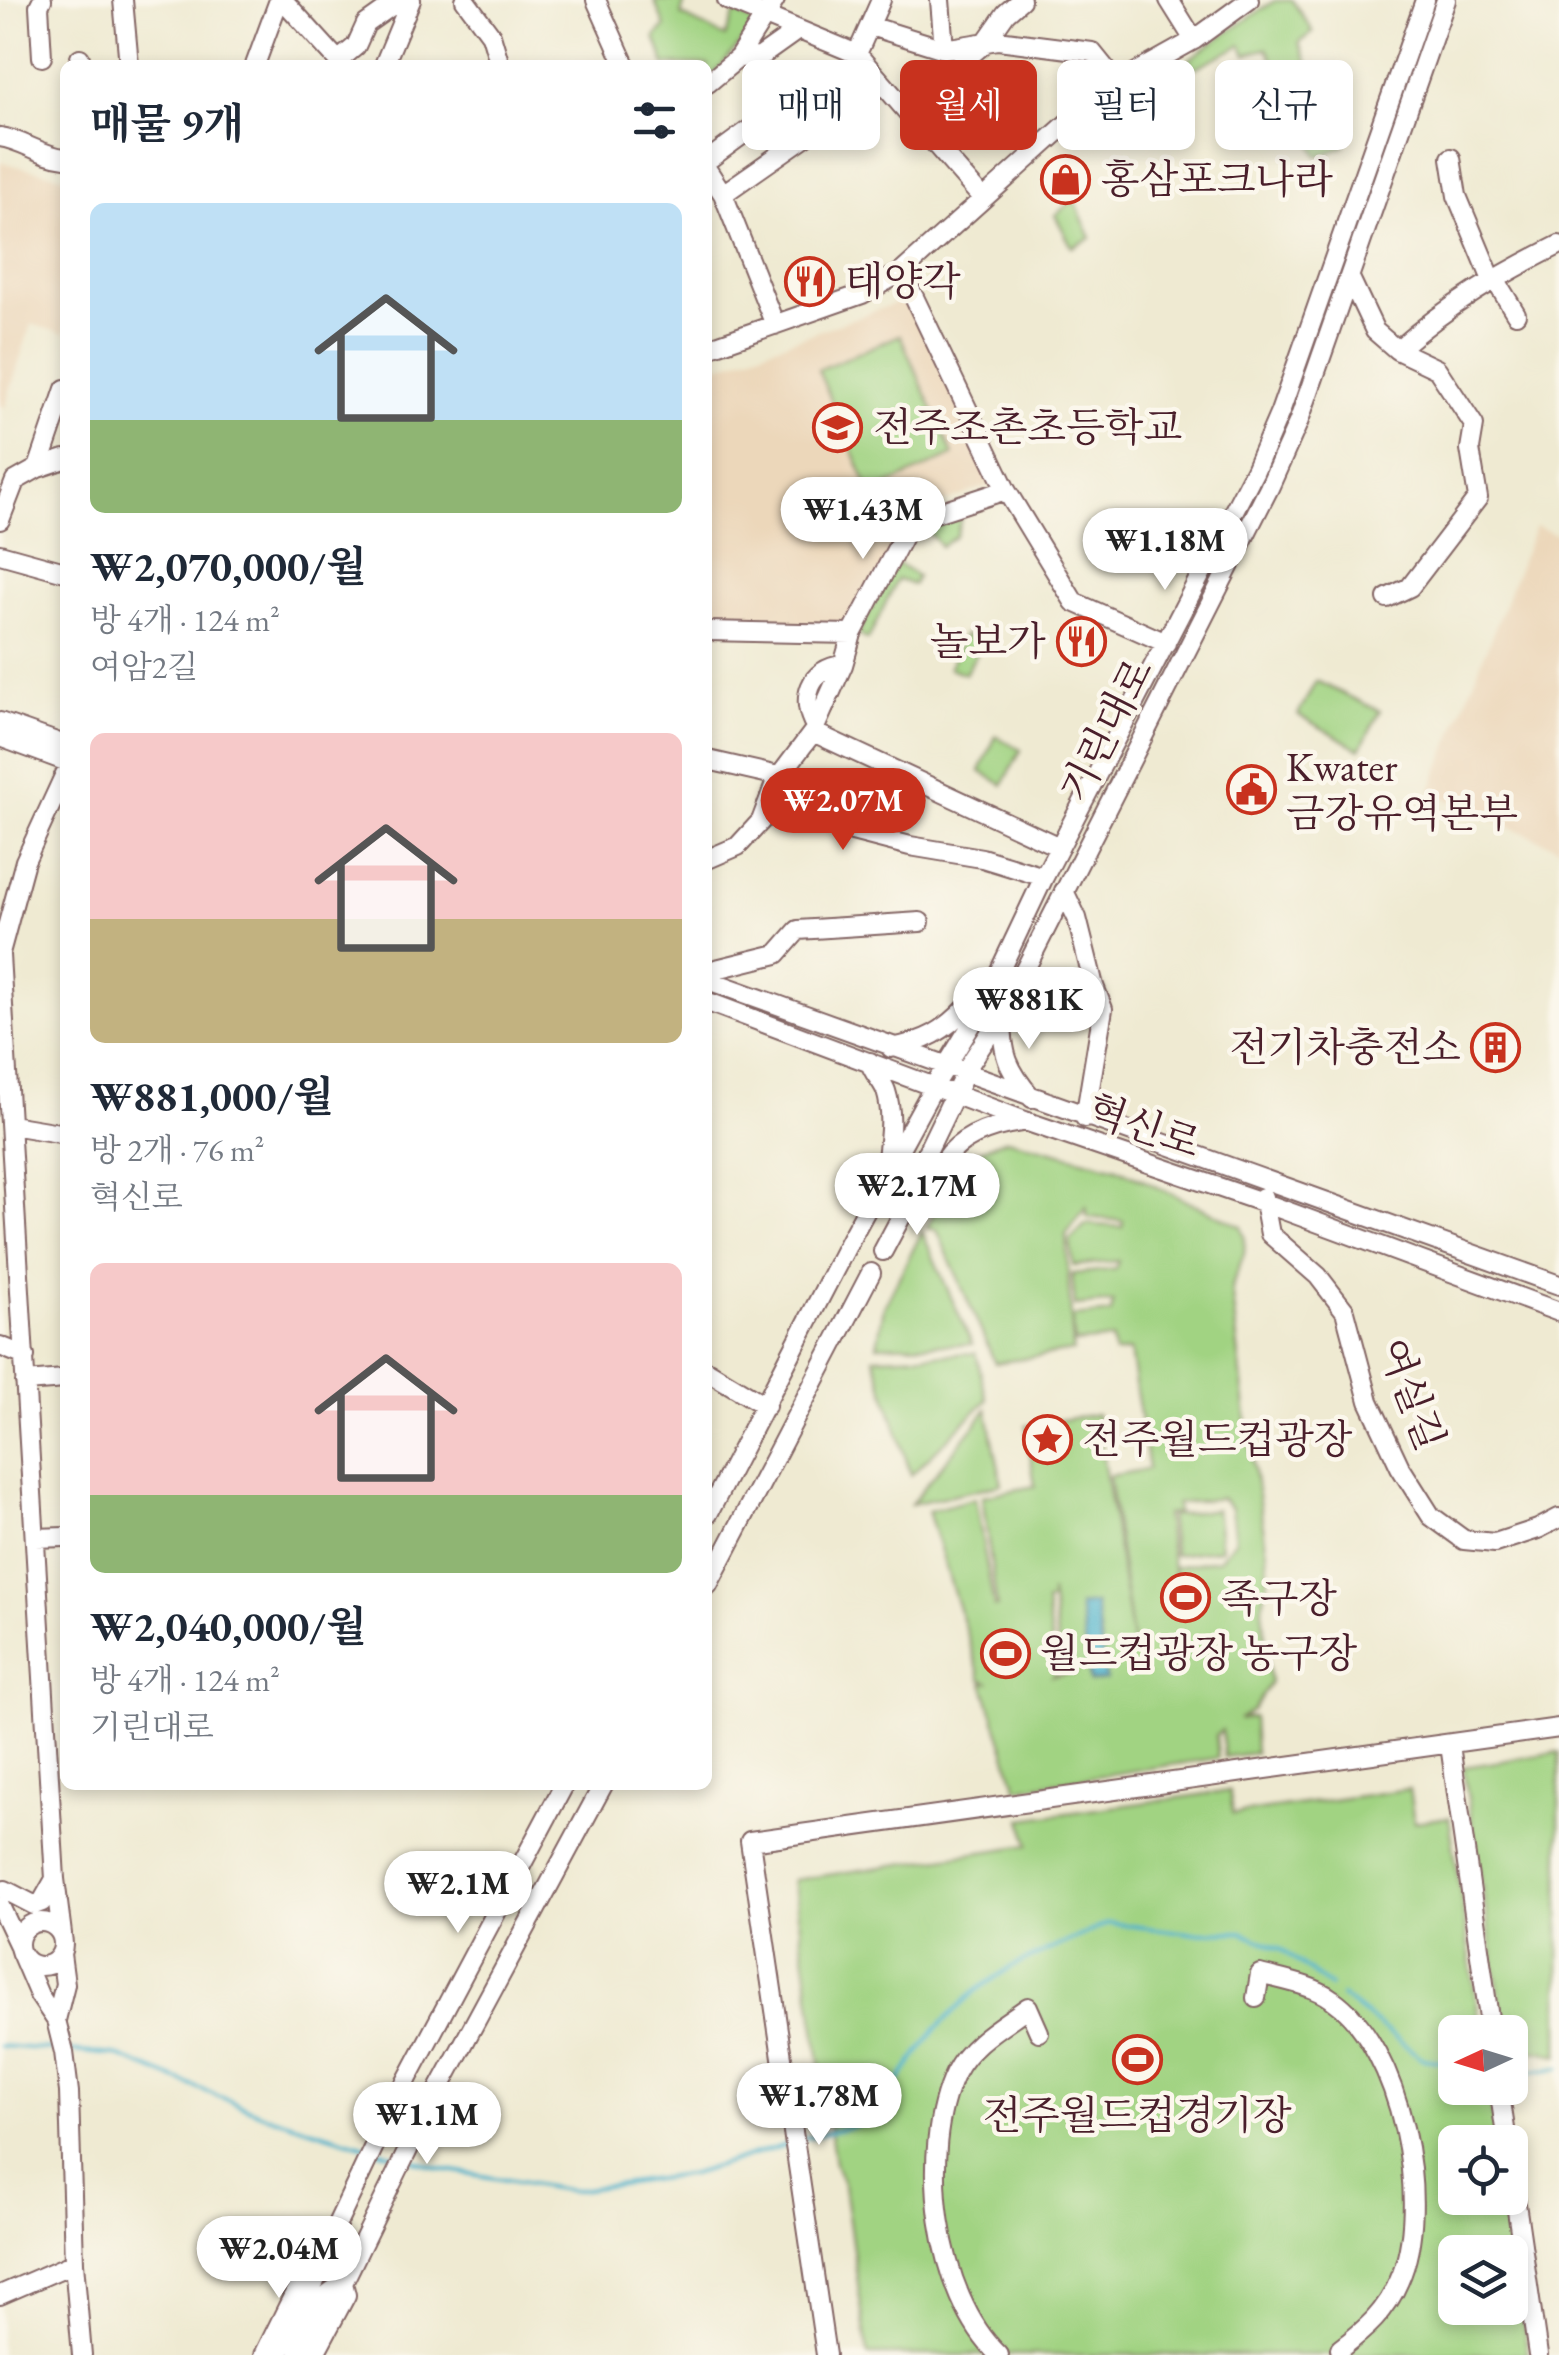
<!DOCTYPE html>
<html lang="ko">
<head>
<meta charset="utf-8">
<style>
	:root { --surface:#fff; --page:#f6f6f7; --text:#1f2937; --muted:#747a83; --accent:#c8321e }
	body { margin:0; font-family:"EB Garamond","Noto Serif KR",serif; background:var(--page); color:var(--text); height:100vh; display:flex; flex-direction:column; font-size:38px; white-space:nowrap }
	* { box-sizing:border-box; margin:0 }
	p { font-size:32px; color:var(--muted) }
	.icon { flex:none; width:55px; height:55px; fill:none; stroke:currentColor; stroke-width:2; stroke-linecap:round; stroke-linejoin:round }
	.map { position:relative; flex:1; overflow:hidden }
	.side { position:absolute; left:60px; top:60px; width:652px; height:1730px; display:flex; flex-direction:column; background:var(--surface); border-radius:15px; box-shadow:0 5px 15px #0003 }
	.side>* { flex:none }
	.hud { position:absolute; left:742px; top:60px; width:665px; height:90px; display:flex; gap:20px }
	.needle { width:65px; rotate:266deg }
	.fabs { position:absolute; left:1438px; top:2015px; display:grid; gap:20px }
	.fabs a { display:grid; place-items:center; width:90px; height:90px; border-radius:15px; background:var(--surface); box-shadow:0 5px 15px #0003; font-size:50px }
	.price { position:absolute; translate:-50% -85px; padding:0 22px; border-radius:35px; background:#fff; color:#222; font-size:32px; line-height:65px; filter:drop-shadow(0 2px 5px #0008) }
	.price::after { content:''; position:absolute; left:50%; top:60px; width:30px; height:22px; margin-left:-15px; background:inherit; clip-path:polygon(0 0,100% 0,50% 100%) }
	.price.active { background:var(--accent); color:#fff }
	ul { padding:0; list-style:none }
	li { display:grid; align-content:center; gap:20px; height:530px; padding:0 30px }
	li span { display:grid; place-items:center; height:310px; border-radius:15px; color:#555 }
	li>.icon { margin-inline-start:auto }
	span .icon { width:180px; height:180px; fill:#fffc; stroke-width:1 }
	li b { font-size:42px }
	h2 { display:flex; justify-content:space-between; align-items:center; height:120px; padding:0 30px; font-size:42px }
	.chip { padding:0 35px; border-radius:15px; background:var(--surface); box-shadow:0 5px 15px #0003; font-size:35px; line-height:90px }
	.chip.active { background:var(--accent); color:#fff }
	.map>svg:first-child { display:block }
</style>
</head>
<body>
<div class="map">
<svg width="1559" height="2355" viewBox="0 0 1559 2355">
	<rect width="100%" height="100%" fill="#fbf7ec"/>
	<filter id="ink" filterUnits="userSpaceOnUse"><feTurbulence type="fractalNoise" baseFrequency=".01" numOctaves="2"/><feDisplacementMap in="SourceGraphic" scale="20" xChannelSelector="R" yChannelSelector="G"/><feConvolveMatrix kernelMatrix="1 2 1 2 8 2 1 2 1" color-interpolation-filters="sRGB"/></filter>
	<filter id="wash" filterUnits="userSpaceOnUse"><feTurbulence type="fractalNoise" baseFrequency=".0048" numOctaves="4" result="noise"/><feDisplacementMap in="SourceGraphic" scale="40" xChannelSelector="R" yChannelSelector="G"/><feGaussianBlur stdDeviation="2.25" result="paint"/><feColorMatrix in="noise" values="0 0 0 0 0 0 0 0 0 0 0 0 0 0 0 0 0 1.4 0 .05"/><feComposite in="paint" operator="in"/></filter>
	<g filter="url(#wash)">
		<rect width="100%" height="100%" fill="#efead2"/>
		<path fill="#ecd7ba" d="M0,162L65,177V334L31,324L5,407L0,406Z
			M911,298L993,484L911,515L851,623L708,626V370Z
			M1535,526L1559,535V848L1430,792Z"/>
		<path fill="#a1d382" stroke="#767956" stroke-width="2.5" fill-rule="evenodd" d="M654,0H685L681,15L725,37L735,13L753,22L755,27L708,81V65H665L655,37L665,27Z
			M1292,0L1313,32L1299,43L1345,146L1318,157L1267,48L1246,55L1241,45L1193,69L1189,59L1274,1Z
			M1074,200L1091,238L1072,247L1055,215Z
			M900,335L953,455L871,493L818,370Z
			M947,512L961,518L956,536L941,547L929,532L931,523Z
			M896,563L917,576L913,585L897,579L868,640L858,634Z
			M964,634L982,644L965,674L949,668Z
			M1316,681L1380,711L1360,749L1298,715Z
			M996,736L1021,750L1003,785L980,771Z
			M1007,1139L1117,1168L1241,1226L1245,1239L1244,1254L1231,1287L1247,1426L1267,1552L1268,1579L1262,1609L1270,1682L1253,1710L1239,1719L1253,1717L1255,1753L1224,1757L1222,1730L1216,1735L1218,1758L1017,1788L983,1683L988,1682L981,1679L928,1511L975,1498L994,1607H997L982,1496L1035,1486L1026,1426L1096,1414L1133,1647L1109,1476L1148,1469L1130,1351L1114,1353L1112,1339L1075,1343L1072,1317L1111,1313L1113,1302L1075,1306L1072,1274L1115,1269L1118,1261L1073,1266L1070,1240L1086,1224L1122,1227L1123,1221L1087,1217L1086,1207L1066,1235L1073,1351L995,1363L937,1230L927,1228C949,1184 957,1154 1007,1139ZM1221,1498L1231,1508L1235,1540L1219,1559L1174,1567L1176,1590L1165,1515L1177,1513L1176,1504ZM1051,1592L1061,1672L1076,1670V1673L1053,1676L1056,1673L1046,1603L1051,1602Z
			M922,1232L972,1344L877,1345L884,1307Z
			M976,1353L987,1400L911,1475L874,1357Z
			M987,1409L1002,1484L911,1504L978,1421Z
			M1216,1509L1221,1549L1174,1555L1169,1516Z
			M1559,1752V2055L1510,2046V2032H1505L1463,1767Z
			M1409,1789L1414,1822L1449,1817L1481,2032H1455V2088H1489L1497,2142H1455V2198H1505L1528,2355H868L844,2186L835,2164L793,1880L1029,1845L1022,1819L1230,1791L1233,1814ZM1455,2252H1510V2308H1455Z"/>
		<path fill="#4cb2cb" stroke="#4b687b" stroke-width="2.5" d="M1095,1604L1106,1680L1090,1682L1079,1606Z"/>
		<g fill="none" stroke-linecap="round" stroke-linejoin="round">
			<path stroke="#4cb2cb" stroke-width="4" d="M1341,1996L1423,2059L1455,2063
				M0,2046L56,2050
				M70,2051L115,2055L268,2116L369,2147
				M1510,2070L1532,2072L1559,2068
				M802,2139L857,2125L885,2101L934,2031L975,1991L1011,1967L1109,1923L1189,1933L1242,1932L1282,1950L1330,1987
				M378,2150L398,2156
				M412,2160L442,2169L571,2191L692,2174L788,2144"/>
		</g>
	</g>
	<g filter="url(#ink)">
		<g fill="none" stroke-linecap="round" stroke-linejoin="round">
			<defs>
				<path id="minor" d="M42,0L39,6L42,57
					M123,0L129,65
					M283,0L342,65
					M465,0L491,35L500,65
					M596,0L625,65
					M727,0L857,54L983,199
					M940,0L944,49
					M1169,0L1194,40
					M870,26L944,49L998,40L1092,52L1117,83
					M857,54L881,0
					M738,58L760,57L798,30
					M338,61L356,46L366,24L400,0
					M78,65L80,58
					M255,65L279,0
					M384,65L411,0
					M708,83L738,58L775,0
					M924,132L943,78L985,43L1006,13L1021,0
					M0,137C23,140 41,156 65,158
					M1451,158L1457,196L1492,280
					M708,160L806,88
					M708,171L723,194L775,325
					M723,194L829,120
					M902,272L1006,490L1074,602L1166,643
					M1350,278L1375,331L1397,350C1450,304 1497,276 1559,245
					M1494,278L1516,314
					M708,348L862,294L902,272L1082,110L1117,83L1194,40L1249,0
					M38,468L65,389
					M1006,490L911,521L852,634L843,665L813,732L776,781L792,805L837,827L910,846L982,858L1044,877
					M0,520L15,481L38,468L65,459
					M0,554L65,572
					M1387,598L1410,587L1478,498L1470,449L1474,425L1437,369L1397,350
					M708,631L852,634
					M0,722L65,745
					M815,726C799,699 810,668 843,665
					M813,732L1059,847
					M0,737L65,761
					M708,760L778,776
					M708,859L738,846L761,821L776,781
					M1064,891L1077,918L1094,986L1103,1009L1085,1118
					M0,953L25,861L65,774
					M0,955L55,1879L62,1934
					M708,971L777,954L798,930L920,922
					M708,980L1559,1285
					M708,1002L1025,1121L1262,1202L1559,1312
					M1002,1015C1002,1054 1007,1069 1032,1098
					M891,1048C925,1042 945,1031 968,1006H983
					M870,1062C873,1074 882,1080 886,1091C894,1116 889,1140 886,1166
					M11,1125L65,1134
					M1263,1197L1270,1234L1318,1276L1345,1311L1369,1401L1400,1467L1431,1516L1464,1540L1495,1543L1538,1529L1559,1518
					M909,1202C926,1191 933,1177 945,1160C962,1135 992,1126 1021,1122
					M883,1251L909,1202L911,1185L969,1065L1002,1015L1269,488L1298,423L1446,0
					M0,1346L25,1356
					M708,1371L766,1406
					M25,1382L65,1379
					M708,1514L852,1236L934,1086L983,1006L1044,877L1255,470L1280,412L1425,0
					M35,1538L65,1537
					M708,1585L871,1273
					M1450,1745L1491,2032
					M5,1890L34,1905L42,1902L55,1879
					M0,1906L19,1946
					M19 1944a22 22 0 1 1 44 0a22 22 0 1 1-44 0Z
					M21,1953L39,1995L56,2020L64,2052L69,2092L74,2263L82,2355
					M1256,1998L1260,1974C1282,1980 1313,1985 1332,1999C1402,2047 1433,2206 1399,2281C1386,2312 1366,2329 1340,2349
					M56,2020L65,1984L61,1954
					M1499,2088L1507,2142
					M1510,2162L1538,2355
					M0,2295L74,2263
					M264,2355L305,2272L320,2260
					M278,2355L317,2277L320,2260L392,2108L564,1785
					M298,2355L329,2293L343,2283L423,2119L603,1785
					M314,2355L346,2295L343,2283
					M826,2355L750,1841L1559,1728
					M999,2355C936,2296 918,2150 955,2073C970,2043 1002,2026 1028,2007L1039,2032"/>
			</defs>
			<use href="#minor" stroke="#846665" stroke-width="22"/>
			<use href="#minor" stroke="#fff" stroke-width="18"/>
		</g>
	</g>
	<defs>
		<symbol id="shop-ring" viewBox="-11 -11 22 22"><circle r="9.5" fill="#fbf7ec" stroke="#c8321e" stroke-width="1.5"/><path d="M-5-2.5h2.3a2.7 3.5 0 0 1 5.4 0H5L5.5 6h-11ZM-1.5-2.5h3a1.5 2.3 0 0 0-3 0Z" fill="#c8321e"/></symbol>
		<symbol id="restaurant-ring" viewBox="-11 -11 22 22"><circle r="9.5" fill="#fbf7ec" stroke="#c8321e" stroke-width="1.5"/><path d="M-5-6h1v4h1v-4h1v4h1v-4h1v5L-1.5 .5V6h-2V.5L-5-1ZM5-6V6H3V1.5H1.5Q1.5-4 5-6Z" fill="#c8321e"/></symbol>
		<symbol id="school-ring" viewBox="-11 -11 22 22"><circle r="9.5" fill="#fbf7ec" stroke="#c8321e" stroke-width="1.5"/><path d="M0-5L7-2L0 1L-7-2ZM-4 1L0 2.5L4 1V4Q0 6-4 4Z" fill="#c8321e"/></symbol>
		<symbol id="civic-ring" viewBox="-11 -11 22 22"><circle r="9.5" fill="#fbf7ec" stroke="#c8321e" stroke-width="1.5"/><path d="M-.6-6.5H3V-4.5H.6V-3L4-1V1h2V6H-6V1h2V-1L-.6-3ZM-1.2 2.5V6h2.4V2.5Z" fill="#c8321e"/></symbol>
		<symbol id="building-ring" viewBox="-11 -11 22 22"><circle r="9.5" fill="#fbf7ec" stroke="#c8321e" stroke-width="1.5"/><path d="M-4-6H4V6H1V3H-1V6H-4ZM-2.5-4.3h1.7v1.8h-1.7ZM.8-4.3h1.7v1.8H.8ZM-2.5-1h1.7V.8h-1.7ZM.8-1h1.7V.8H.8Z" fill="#c8321e"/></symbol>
		<symbol id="sight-ring" viewBox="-11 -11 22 22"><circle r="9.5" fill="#fbf7ec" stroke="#c8321e" stroke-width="1.5"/><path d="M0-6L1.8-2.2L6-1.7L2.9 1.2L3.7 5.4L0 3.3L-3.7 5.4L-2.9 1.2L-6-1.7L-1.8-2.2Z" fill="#c8321e"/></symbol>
		<symbol id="stadium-ring" viewBox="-11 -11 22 22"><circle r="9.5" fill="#fbf7ec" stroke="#c8321e" stroke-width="1.5"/><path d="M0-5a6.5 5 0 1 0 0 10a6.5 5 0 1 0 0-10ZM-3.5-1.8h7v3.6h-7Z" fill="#c8321e"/></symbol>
	</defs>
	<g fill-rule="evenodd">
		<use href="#shop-ring" x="1038" y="152" width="55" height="55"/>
		<use href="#restaurant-ring" x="782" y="254" width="55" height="55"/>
		<use href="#school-ring" x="810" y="400" width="55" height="55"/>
		<use href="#restaurant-ring" x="1054" y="614" width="55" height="55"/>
		<use href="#civic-ring" x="1224" y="762" width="55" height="55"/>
		<use href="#building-ring" x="1468" y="1020" width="55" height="55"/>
		<use href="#sight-ring" x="1020" y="1412" width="55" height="55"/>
		<use href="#stadium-ring" x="1158" y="1570" width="55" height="55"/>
		<use href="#stadium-ring" x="978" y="1626" width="55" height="55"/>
		<use href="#stadium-ring" x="1110" y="2032" width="55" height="55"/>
	</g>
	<g text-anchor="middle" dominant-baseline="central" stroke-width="9" stroke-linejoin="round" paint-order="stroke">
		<g font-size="40" fill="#4a1f2b" stroke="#fbf7ec" text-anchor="start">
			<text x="1101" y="179">홍삼포크나라</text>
			<text x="845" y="281">태양각</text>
			<text x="873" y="427">전주조촌초등학교</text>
			<text x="1046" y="641" text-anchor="end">놀보가</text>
			<text x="1286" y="767">Kwater<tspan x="1286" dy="46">금강유역본부</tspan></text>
			<text x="1461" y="1047" text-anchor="end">전기차충전소</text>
			<text x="1082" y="1439">전주월드컵광장</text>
			<text x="1221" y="1598">족구장</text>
			<text x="1040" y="1653">월드컵광장 농구장</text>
			<text x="1137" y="2115" text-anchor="middle">전주월드컵경기장</text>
		</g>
		<g font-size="40" fill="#4a1f2b" stroke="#fbf7ec">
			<text transform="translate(1106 730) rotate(-63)">기린대로</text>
			<text transform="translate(1144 1126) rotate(19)">혁신로</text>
			<text transform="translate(1412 1394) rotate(69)">여실길</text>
		</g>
	</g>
</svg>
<div class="fabs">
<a><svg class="needle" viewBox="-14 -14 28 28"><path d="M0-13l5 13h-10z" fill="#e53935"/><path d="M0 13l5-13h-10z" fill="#747a83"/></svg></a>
<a><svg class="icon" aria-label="locate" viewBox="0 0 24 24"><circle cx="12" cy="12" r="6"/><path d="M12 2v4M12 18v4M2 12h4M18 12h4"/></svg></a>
<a><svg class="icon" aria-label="layers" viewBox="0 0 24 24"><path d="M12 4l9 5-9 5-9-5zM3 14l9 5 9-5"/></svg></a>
</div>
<b class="price" style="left:863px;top:562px">₩1.43M</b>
<b class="price" style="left:1165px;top:593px">₩1.18M</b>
<b class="price active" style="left:843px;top:853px">₩2.07M</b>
<b class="price" style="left:1029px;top:1052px">₩881K</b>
<b class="price" style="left:917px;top:1238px">₩2.17M</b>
<b class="price" style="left:458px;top:1936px">₩2.1M</b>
<b class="price" style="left:819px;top:2148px">₩1.78M</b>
<b class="price" style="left:427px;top:2167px">₩1.1M</b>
<b class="price" style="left:279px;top:2301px">₩2.04M</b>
<div class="hud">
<a class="chip">매매</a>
<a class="chip active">월세</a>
<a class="chip">필터</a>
<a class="chip">신규</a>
</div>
<section class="side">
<h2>매물 9개<svg class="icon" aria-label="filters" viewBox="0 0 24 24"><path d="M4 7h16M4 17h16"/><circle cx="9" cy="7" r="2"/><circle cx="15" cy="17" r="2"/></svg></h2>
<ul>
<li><span style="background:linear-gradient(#bfe0f5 70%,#8fb573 0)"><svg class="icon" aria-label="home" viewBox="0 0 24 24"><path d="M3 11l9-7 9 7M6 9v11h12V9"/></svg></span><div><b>₩2,070,000/월</b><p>방 4개 · 124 m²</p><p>여암2길</p></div></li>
<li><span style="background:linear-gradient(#f6c9c9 60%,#c2b280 0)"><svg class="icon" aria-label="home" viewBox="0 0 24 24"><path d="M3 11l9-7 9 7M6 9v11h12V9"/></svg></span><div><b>₩881,000/월</b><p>방 2개 · 76 m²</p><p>혁신로</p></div></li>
<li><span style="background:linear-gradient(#f6c9c9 75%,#8fb573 0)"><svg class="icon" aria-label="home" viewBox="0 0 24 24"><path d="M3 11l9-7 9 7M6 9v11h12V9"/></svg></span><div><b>₩2,040,000/월</b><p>방 4개 · 124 m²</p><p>기린대로</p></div></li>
</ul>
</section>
</div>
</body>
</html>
